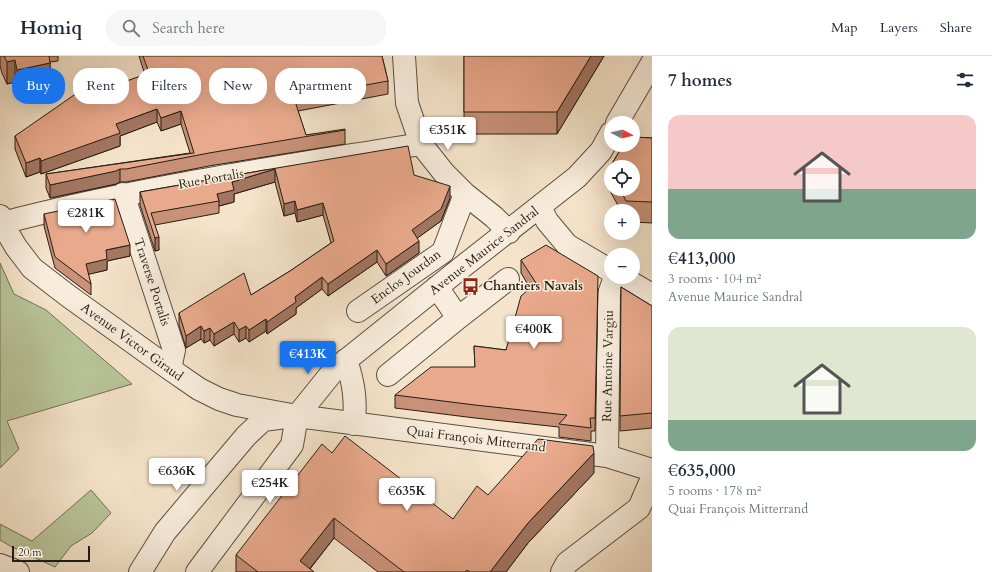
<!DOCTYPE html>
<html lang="en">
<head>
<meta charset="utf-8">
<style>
	:root { --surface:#fff; --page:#f6f6f7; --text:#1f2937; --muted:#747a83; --line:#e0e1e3; --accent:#1a73e8 }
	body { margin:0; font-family:Cardo,serif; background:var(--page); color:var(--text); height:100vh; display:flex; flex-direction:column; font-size:15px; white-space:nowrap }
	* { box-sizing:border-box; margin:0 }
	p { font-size:13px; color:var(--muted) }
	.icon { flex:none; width:22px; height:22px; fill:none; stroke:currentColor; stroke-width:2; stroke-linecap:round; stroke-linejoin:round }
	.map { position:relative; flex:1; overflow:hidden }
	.side { display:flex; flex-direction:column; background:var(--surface); width:340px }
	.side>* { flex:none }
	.banner { position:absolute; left:12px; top:12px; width:380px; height:36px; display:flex; gap:8px }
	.needle { width:26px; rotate:97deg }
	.fabs { position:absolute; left:604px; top:60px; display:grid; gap:8px }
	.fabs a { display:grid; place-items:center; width:36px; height:36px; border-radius:50%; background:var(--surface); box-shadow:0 4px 16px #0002; font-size:20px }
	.scale { position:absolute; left:12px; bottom:10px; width:78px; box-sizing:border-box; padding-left:4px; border:2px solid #261e15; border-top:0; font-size:11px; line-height:14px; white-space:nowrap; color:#261e15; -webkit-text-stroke:3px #f8eddd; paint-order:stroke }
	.price { position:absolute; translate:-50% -34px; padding:0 9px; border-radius:4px; background:#fff; color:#222; font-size:13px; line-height:26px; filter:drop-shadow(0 1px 2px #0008) }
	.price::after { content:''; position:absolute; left:50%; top:24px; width:12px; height:9px; margin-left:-6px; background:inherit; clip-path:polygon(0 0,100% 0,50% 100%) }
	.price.active { background:var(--accent); color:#fff }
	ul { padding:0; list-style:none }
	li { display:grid; align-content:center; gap:8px; height:212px; padding:0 16px }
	li span { display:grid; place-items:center; height:124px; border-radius:12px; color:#555 }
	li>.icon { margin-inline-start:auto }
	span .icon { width:72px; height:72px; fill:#fffc; stroke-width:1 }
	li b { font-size:17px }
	h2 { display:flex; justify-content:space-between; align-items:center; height:48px; padding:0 16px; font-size:17px }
	.pill { padding:0 14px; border-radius:16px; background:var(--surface); box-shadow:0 4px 16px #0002; font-size:14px; line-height:36px }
	.pill.active { background:var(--accent); color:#fff }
	header { display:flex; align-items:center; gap:24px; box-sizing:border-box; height:56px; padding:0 20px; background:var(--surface); border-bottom:1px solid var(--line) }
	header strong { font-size:19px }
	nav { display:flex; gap:22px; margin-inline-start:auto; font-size:14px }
	.search { width:280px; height:36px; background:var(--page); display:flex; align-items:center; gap:10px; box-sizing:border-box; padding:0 14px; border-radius:16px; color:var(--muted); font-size:15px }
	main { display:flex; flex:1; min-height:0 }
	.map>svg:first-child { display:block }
</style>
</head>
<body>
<header>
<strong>Homiq</strong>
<div class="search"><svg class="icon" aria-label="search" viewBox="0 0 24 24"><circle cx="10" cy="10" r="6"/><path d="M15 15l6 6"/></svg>Search here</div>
<nav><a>Map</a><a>Layers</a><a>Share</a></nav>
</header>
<main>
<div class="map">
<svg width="652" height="516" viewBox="0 0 652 516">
	<rect width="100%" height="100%" fill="#f5e4cb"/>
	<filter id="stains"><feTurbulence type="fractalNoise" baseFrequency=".005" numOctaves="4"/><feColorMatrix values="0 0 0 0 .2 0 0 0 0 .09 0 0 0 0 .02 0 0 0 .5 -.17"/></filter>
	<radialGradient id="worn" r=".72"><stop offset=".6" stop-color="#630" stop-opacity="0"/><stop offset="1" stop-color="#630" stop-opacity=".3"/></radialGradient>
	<path fill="#b9c59a" stroke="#707258" d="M0,207L14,238L46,254L132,328L7,365L19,393L0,412Z
		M91,434L111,457L92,477L71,490L55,511L12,491L0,484V468L32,485Z"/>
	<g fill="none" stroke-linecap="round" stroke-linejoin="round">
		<defs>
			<path id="minor" d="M404,0L407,47L421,88L444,117L465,138L494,161L509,176
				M617,67L652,7
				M123,138L174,294L170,313
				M540,151L547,165L567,189L611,215
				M0,160L2,167L16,191L32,212L67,239L170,313L199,333L219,343L237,349L297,360L607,400L652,414
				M2,167C140,131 281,111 421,88
				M621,221L652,239
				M437,231L458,262
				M358,255L443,196L465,138
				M346,304C354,328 356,343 354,368
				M388,319L458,262L508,223
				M607,400L609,238L615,221
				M0,509L18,516
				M140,516L165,476L246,380L263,364L286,361
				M197,516L292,389L297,360L334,314L461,212L577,121L601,95L611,77
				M562,516L567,507L639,452L652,422"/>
		</defs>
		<use href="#minor" stroke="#5a5042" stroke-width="24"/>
		<use href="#minor" stroke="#f8eddd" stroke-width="22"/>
	</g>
	<path fill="#c89178" stroke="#261e15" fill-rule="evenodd" d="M0,0H58V5L50,6V30L17,37L15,26L7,28L2,17L0,10Z
		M139,0H382L388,25V38L298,55L306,79L345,74V88L209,110L126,126H120L116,128L50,142L46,132V118L190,97L181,68L161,75L157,66L120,80V90L41,118L40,116L26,121L15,93V80L79,42L145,19Z
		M464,0H604L557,78H464Z
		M633,81L652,82V167L633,166V155H621L609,133V113L623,89H633ZM611,111H633V133H611Z
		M265,114L414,119L450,142L441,165L417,182L419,197L386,220L377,206L328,240L322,233L296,252V258L267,278L266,275L249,286L246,282L239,286L234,278L214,290L210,284L204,287L201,283L186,292L179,269V257L251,239L290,215L331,187L323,159L297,166L295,157L284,160L275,126L234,138V146L219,150V157L155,169L159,194L155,195L140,149V136Z
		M44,158L130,200L107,205V214L88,218L91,228V239L55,212L44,170Z
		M521,204L598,233L595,375H591V385L559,381V371L475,362L395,352V339L475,311L474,290L506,294L530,232L521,217Z
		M621,231L652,250V372L620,375Z
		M332,397L453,463L488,439L594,417L528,487L506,516H378L334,482L310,513L314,516H236V499Z"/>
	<path fill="#a37662" stroke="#261e15" d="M591,0H604L557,78V56Z
		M15,4V26L7,28V6Z
		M50,7V30L17,37V14Z
		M157,53V66L120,80V90L41,118V105L116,68Z
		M181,55V68L161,75V62Z
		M40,102V116L26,121V107Z
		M120,113V126L116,128L50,142V129Z
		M275,113V126L234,138V146L219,150V145L217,138L232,126Z
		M450,130V142L441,165L412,186V174Z
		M295,145V157L284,160V148Z
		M323,147V159L297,166V154Z
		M159,181V194L155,195V182Z
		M419,185V197L386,220V208Z
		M130,189V200L107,205V214L86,219V208L106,194Z
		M377,194V206L328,240V228Z
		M322,221V233L296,252V258L267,278V266L295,241Z
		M266,263V275L249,286V274Z
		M234,266V278L214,290V278Z
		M201,270V283L186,292V280Z
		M246,270V282L239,286V274Z
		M210,272V284L204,287V275Z
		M594,397V417L528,487L506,516H490L528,467Z
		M334,462V482L307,516L300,505Z"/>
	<path fill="#e9a98c" stroke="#261e15" d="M4,0H49L50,7L17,14L15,4L7,6Z
		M143,0H382L388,25L294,42L306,79L345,73V74L209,97L126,113H120L116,115L50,129L46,118L194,97L181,55L161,62L157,53L116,68L120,77L41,105L40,102L26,107L15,80L77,37L79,42L149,17Z
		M464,0H591L557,56H464Z
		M633,81L652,82V146L626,145L620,133H633V111H611V116L609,113L623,89H633Z
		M408,90L414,119L450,130L441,153L412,174L419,185L386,208L377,194L328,228L322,221L295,241L296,246L267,266L266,263L249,274L246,270L239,274L234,266L214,278L210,272L204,275L201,270L186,280L179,257L244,217L251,239L290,215L334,185L323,147L297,154L295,145L284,148L275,113L232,126L234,134L217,138L219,145L151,157L159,181L155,182L140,136L265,114Z
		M115,143L130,189L106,194L107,203L86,208L91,228L55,201L44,158Z
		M546,189L598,220L595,362H590L591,372L559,368L567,359L475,349L395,339L431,311H475L474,290L506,294L521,240L536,227L521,204Z
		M621,231L652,250V357L620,360Z
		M345,380L453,463L477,430L488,439L538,383L593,390L594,397L528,467L490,516H470L467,514L465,516H404L334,462L300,505L314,516H258L236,499L322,388L332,397Z"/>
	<defs>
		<symbol id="bus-bare" viewBox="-9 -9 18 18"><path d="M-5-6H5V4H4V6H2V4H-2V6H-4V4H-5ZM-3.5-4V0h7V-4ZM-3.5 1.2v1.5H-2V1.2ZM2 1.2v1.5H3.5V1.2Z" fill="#8f2418" stroke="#f8eddd" stroke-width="2.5" paint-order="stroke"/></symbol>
	</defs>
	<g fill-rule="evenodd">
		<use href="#bus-bare" x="458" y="218" width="25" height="25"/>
	</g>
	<g text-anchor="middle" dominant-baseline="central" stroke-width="3" stroke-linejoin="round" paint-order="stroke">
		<g font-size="13" fill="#261e15" stroke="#f8eddd">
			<text transform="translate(211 123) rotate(-10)">Rue Portalis</text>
			<text transform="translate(484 195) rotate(-38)">Avenue Maurice Sandral</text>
			<text transform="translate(406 221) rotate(-36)">Enclos Jourdan</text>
			<text transform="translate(152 226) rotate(72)">Traverse Portalis</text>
			<text transform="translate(132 286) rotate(36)">Avenue Victor Giraud</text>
			<text transform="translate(608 310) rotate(-89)">Rue Antoine Vargiu</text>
			<text transform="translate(476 383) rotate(7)">Quai François Mitterrand</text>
		</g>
		<g font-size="13" font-weight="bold" fill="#261e15" stroke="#f8eddd" text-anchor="start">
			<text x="483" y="230">Chantiers Navals</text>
		</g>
	</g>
	<rect width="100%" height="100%" filter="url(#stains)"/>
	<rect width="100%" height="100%" fill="url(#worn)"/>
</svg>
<div class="fabs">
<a><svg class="needle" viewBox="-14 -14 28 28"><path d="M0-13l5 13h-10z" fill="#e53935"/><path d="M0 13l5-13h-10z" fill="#747a83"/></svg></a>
<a><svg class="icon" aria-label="locate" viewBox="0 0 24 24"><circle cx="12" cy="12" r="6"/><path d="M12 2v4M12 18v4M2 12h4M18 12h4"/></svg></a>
<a>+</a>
<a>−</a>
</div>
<div class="scale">20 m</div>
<b class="price" style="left:448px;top:95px">€351K</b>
<b class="price" style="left:86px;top:178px">€281K</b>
<b class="price" style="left:534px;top:294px">€400K</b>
<b class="price active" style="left:308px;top:319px">€413K</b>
<b class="price" style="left:177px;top:436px">€636K</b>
<b class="price" style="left:270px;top:448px">€254K</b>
<b class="price" style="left:407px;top:456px">€635K</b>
<div class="banner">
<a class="pill active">Buy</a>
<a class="pill">Rent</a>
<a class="pill">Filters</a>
<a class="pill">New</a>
<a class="pill">Apartment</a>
</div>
</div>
<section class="side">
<h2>7 homes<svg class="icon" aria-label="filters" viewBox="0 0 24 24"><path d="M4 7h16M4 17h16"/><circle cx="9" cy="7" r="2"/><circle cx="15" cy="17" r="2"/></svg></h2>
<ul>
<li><span style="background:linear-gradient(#f6c9c9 60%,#7fa58c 0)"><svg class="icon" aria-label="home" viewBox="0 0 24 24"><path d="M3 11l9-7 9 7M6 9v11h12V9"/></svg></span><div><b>€413,000</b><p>3 rooms · 104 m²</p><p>Avenue Maurice Sandral</p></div></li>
<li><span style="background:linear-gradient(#dfe7d0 75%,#7fa58c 0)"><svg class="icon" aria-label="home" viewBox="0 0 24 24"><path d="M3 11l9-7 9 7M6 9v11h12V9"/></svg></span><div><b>€635,000</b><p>5 rooms · 178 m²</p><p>Quai François Mitterrand</p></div></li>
</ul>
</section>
</main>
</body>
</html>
